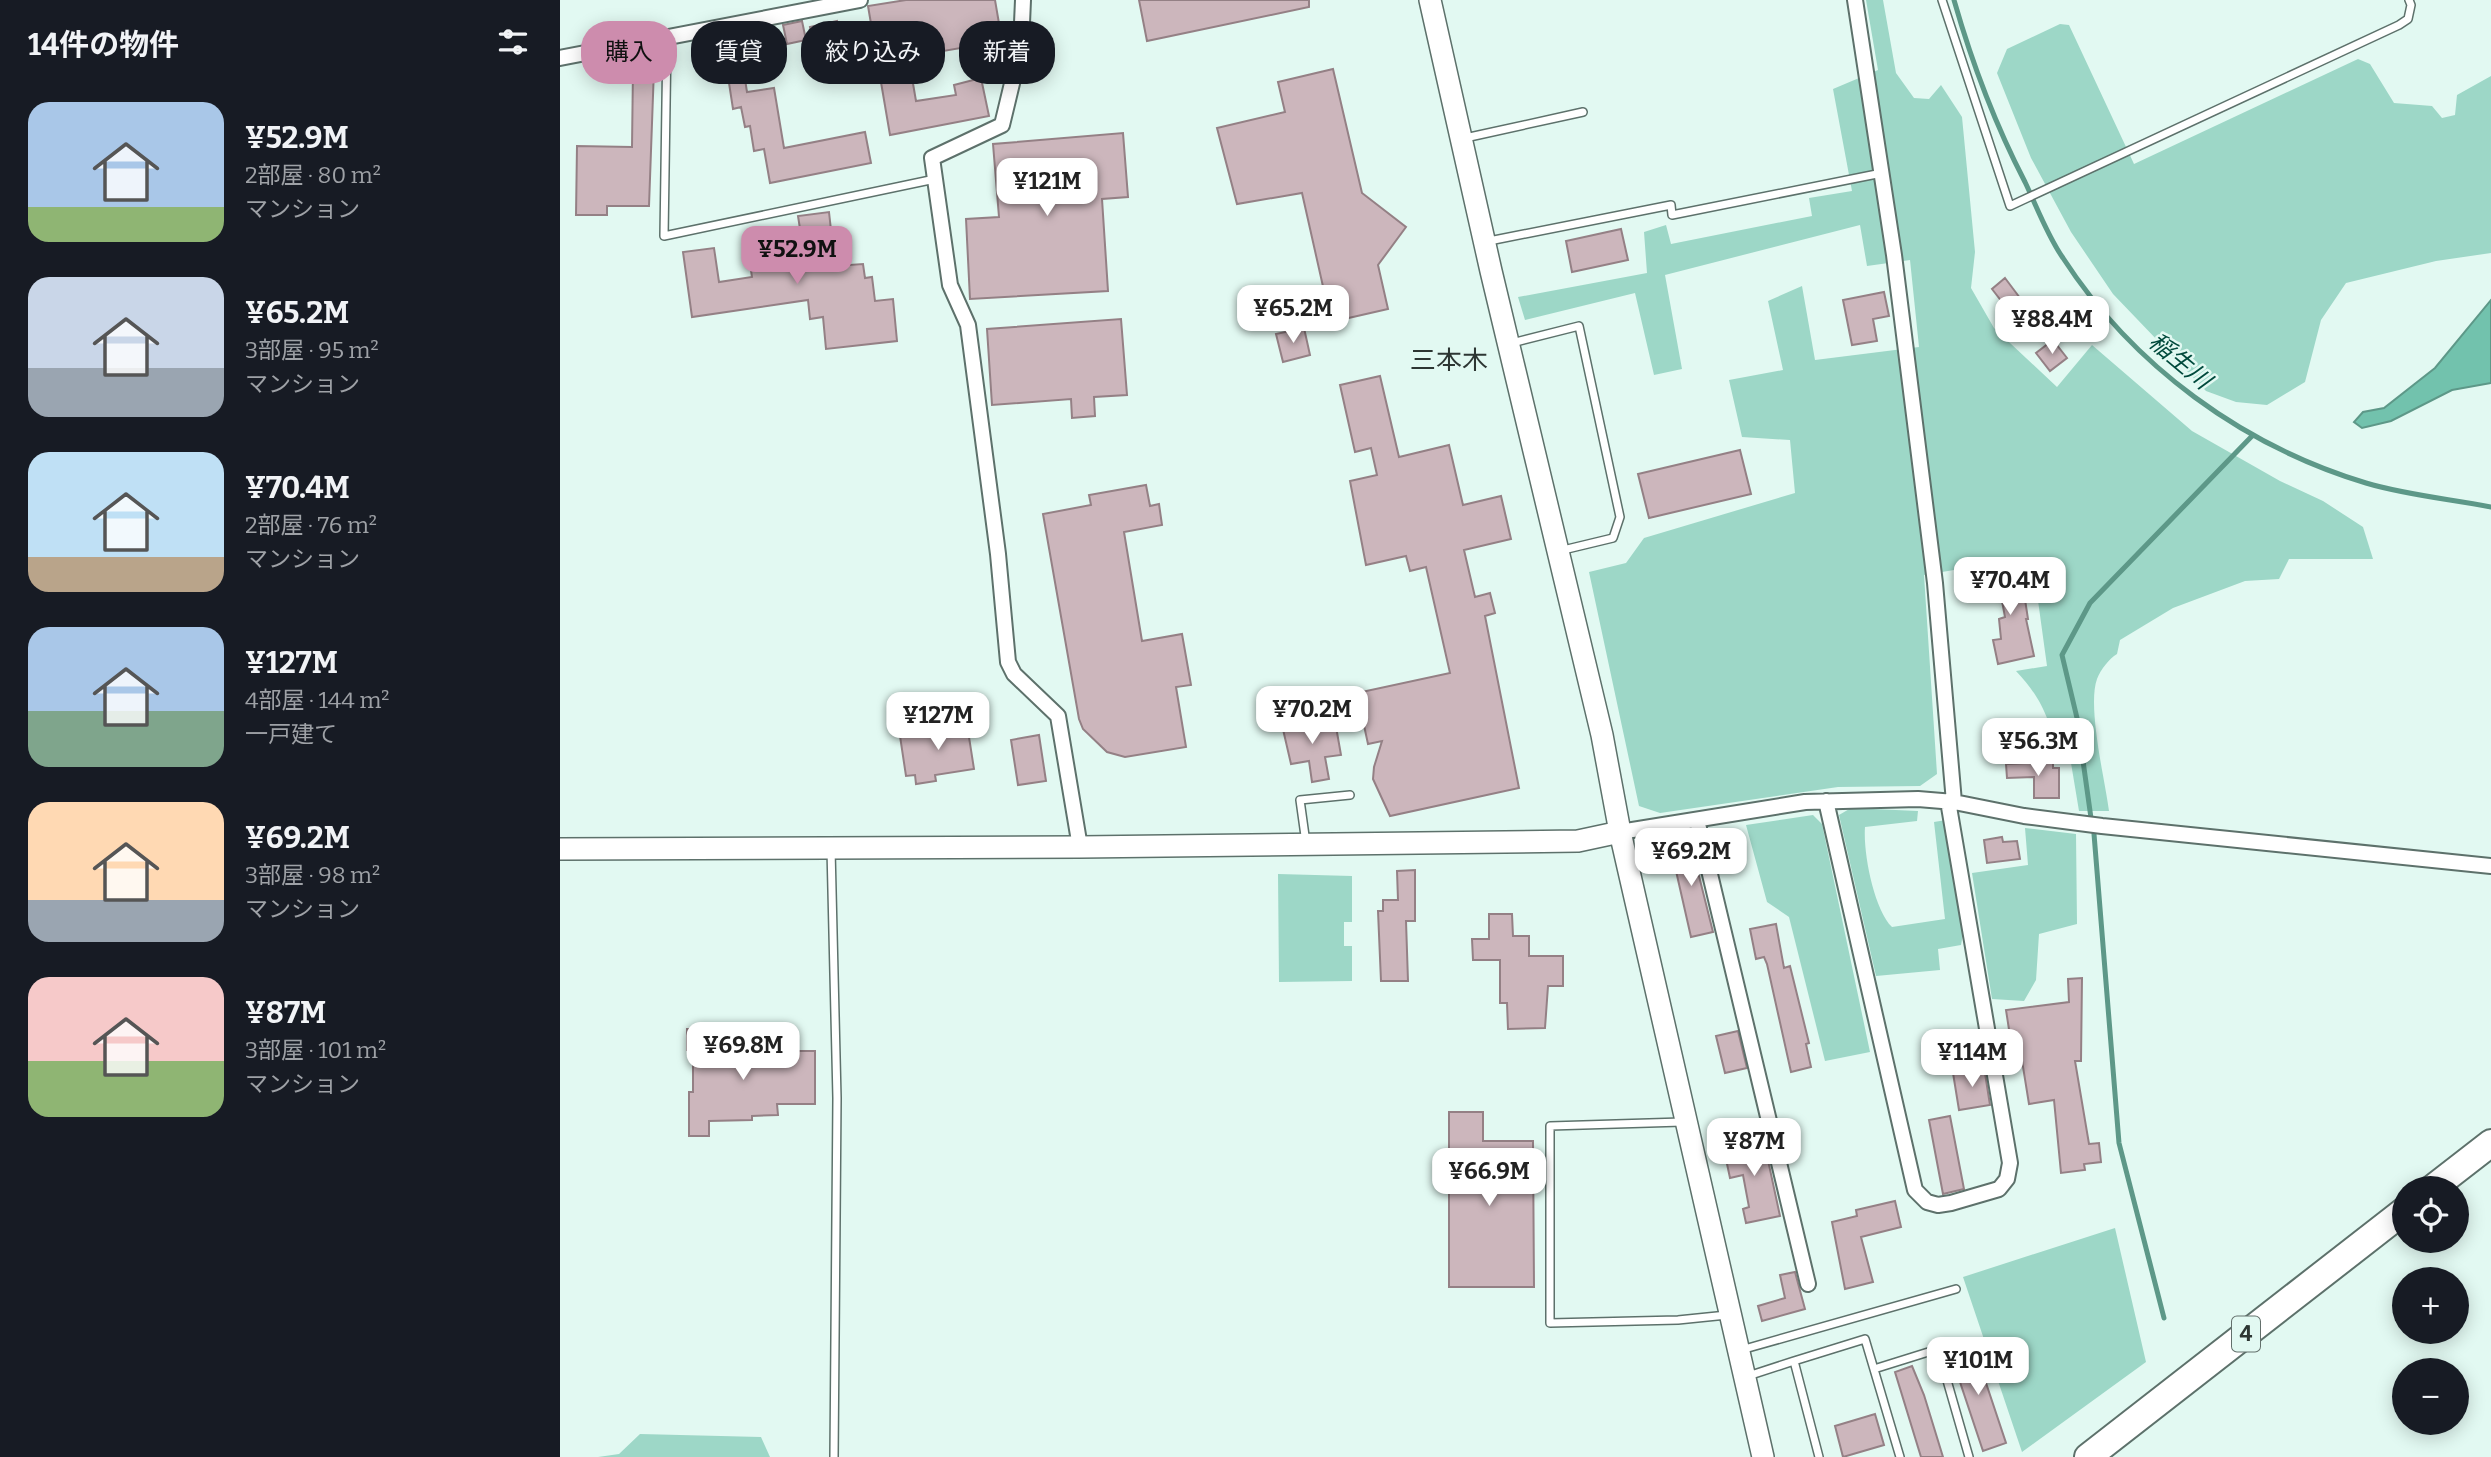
<!DOCTYPE html>
<html lang="ja">
<head>
<meta charset="utf-8">
<style>
	:root { --surface:#171b24; --page:#242831; --text:#f1f3f6; --muted:#9ea1a6; --accent:#cd8cad }
	body { margin:0; font-family:Bitter,"Noto Sans JP",serif; background:var(--page); color:var(--text); height:100vh; display:flex; flex-direction:column; font-size:26px; white-space:nowrap }
	* { box-sizing:border-box; margin:0 }
	p { font-size:23px; color:var(--muted) }
	.icon { flex:none; width:38px; height:38px; fill:none; stroke:currentColor; stroke-width:2; stroke-linecap:round; stroke-linejoin:round }
	.map { position:relative; flex:1; overflow:hidden }
	.panel { display:flex; flex-direction:column; background:var(--surface); width:560px }
	.panel>* { flex:none }
	.top-card { position:absolute; left:21px; top:21px; width:665px; height:63px; display:flex; gap:14px }
	.fabs { position:absolute; left:1832px; top:1176px; display:grid; gap:14px }
	.fabs a { display:grid; place-items:center; width:77px; height:77px; border-radius:50%; background:var(--surface); box-shadow:0 4px 18px #0003; font-size:35px }
	.price { position:absolute; translate:-50% -60px; padding:0 16px; border-radius:14px; background:#fff; color:#222; font-size:23px; line-height:46px; filter:drop-shadow(0 2px 4px #0008) }
	.price::after { content:''; position:absolute; left:50%; top:42px; width:21px; height:16px; margin-left:-10px; background:inherit; clip-path:polygon(0 0,100% 0,50% 100%) }
	.price.selected { background:var(--accent); color:#111 }
	ul { padding:0; list-style:none }
	li { display:flex; align-items:center; gap:21px; height:175px; padding:0 28px }
	li span { display:grid; place-items:center; flex:none; width:196px; height:140px; border-radius:21px; color:#555 }
	li>.icon { margin-inline-start:auto }
	span .icon { width:84px; height:84px; fill:#fffc; stroke-width:1 }
	li b { font-size:30px }
	h2 { display:flex; justify-content:space-between; align-items:center; height:84px; padding:0 28px; font-size:30px }
	.pill { padding:0 24px; border-radius:28px; background:var(--surface); box-shadow:0 4px 18px #0003; font-size:24px; line-height:63px }
	.pill.selected { background:var(--accent); color:#111 }
	main { display:flex; flex:1; min-height:0 }
	.map>svg:first-child { display:block }
</style>
</head>
<body>
<main>
<section class="panel">
<h2>14件の物件<svg class="icon" aria-label="filters" viewBox="0 0 24 24"><path d="M4 7h16M4 17h16"/><circle cx="9" cy="7" r="2"/><circle cx="15" cy="17" r="2"/></svg></h2>
<ul>
<li><span style="background:linear-gradient(#a9c7e8 75%,#8fb573 0)"><svg class="icon" aria-label="home" viewBox="0 0 24 24"><path d="M3 11l9-7 9 7M6 9v11h12V9"/></svg></span><div><b>¥52.9M</b><p>2部屋 · 80 m²</p><p>マンション</p></div></li>
<li><span style="background:linear-gradient(#c9d6e8 65%,#9aa5b1 0)"><svg class="icon" aria-label="home" viewBox="0 0 24 24"><path d="M3 11l9-7 9 7M6 9v11h12V9"/></svg></span><div><b>¥65.2M</b><p>3部屋 · 95 m²</p><p>マンション</p></div></li>
<li><span style="background:linear-gradient(#bfe0f5 75%,#b9a48a 0)"><svg class="icon" aria-label="home" viewBox="0 0 24 24"><path d="M3 11l9-7 9 7M6 9v11h12V9"/></svg></span><div><b>¥70.4M</b><p>2部屋 · 76 m²</p><p>マンション</p></div></li>
<li><span style="background:linear-gradient(#a9c7e8 60%,#7fa58c 0)"><svg class="icon" aria-label="home" viewBox="0 0 24 24"><path d="M3 11l9-7 9 7M6 9v11h12V9"/></svg></span><div><b>¥127M</b><p>4部屋 · 144 m²</p><p>一戸建て</p></div></li>
<li><span style="background:linear-gradient(#ffd9b3 70%,#9aa5b1 0)"><svg class="icon" aria-label="home" viewBox="0 0 24 24"><path d="M3 11l9-7 9 7M6 9v11h12V9"/></svg></span><div><b>¥69.2M</b><p>3部屋 · 98 m²</p><p>マンション</p></div></li>
<li><span style="background:linear-gradient(#f6c9c9 60%,#8fb573 0)"><svg class="icon" aria-label="home" viewBox="0 0 24 24"><path d="M3 11l9-7 9 7M6 9v11h12V9"/></svg></span><div><b>¥87M</b><p>3部屋 · 101 m²</p><p>マンション</p></div></li>
</ul>
</section>
<div class="map">
<svg width="1931" height="1457" viewBox="0 0 1931 1457">
	<rect width="100%" height="100%" fill="#e2f9f2"/>
	<path fill="#9dd7c7" d="M1306,0H1323L1336,73L1354,98L1369,99L1381,85L1402,117L1415,252L1411,288L1434,328L1497,387L1532,345L1632,431L1720,481L1763,501L1803,527L1813,559H1729L1719,579L1685,581L1613,608L1560,640L1557,654C1549,659 1541,669 1537,679C1527,707 1545,780 1549,811H1519L1511,763L1497,756C1490,719 1482,699 1456,671L1487,666L1472,557L1364,575L1377,774L1360,786L1278,787L1100,813L1079,806L1029,572L1066,563L1084,538L1235,493L1230,440L1182,437L1169,380L1223,370L1208,301L1242,286L1255,360L1359,347L1350,260L1307,266L1300,225L1105,275L1122,369L1094,375L1075,293L965,320L958,297L1087,273L1084,232L1106,225L1111,244L1252,216L1249,198L1292,191L1273,89L1318,70Z
		M1500,24L1509,25L1574,164L1798,59L1810,64L1834,103L1872,106L1882,118L1895,115L1897,95L1931,76V253L1876,261L1786,283L1761,320L1745,382L1707,405L1676,402L1646,391L1553,294L1511,232L1471,158L1437,73L1447,49Z
		M1291,808L1358,811L1357,821L1305,827C1303,853 1314,909 1332,927L1385,919L1374,822L1386,820L1403,934L1401,945L1378,949L1380,970L1316,976L1279,815Z
		M1253,815L1262,824L1310,1052L1265,1061L1229,917L1207,902L1186,825Z
		M1465,828L1516,834L1517,924L1479,934L1476,980L1464,1001L1432,999L1412,873L1468,865Z
		M718,874L792,876V922H784V946H792V981L719,982Z
		M1555,1228L1586,1362L1462,1452L1403,1277Z
		M80,1434L201,1437L210,1457H38L59,1454Z"/>
	<path fill="#72c2ad" stroke="#5d9888" stroke-width="2" d="M1931,300V383L1892,390L1831,421L1802,428L1794,422L1803,412L1824,408L1875,368Z"/>
	<g fill="none" stroke-linecap="round" stroke-linejoin="round">
		<path stroke="#5d9888" stroke-width="5" d="M1394,0C1412,63 1435,124 1465,182C1477,207 1487,235 1503,258C1573,366 1683,446 1806,483C1846,495 1890,499 1931,507
			M1531,818L1517,718L1502,655L1530,603L1693,435
			M1534,834L1559,1143L1604,1318"/>
	</g>
	<path fill="#ccb6bc" stroke="#948085" stroke-width="2" d="M346,0H435L442,41L377,52L378,62L350,66L356,101L396,95L394,85L421,78L429,116L330,135L308,6Z
		M579,0H749V7L587,41Z
		M242,21L246,40L227,44L223,25Z
		M277,21L283,53L256,59L250,27Z
		M179,41L187,92L214,88L224,148L305,132L311,163L210,183L204,149L194,151L190,126L185,127L181,107L173,109L163,44Z
		M73,68H94L89,206H47V215H16L17,146L72,147Z
		M773,69L802,193L846,227L818,265L828,309L771,322L742,193L677,204L657,128L725,112L718,82Z
		M563,133L568,197L542,199L548,291L410,299L406,219L439,217L433,144Z
		M269,212L275,266L303,264L305,278L312,277L315,301L333,299L337,341L266,349L263,317L250,319L248,300L132,317L123,252L154,248L159,282L192,277L187,243L241,235L238,216Z
		M1061,229L1068,260L1012,272L1006,241Z
		M1445,278L1469,310L1456,320L1432,289Z
		M1324,292L1329,316L1313,319L1317,341L1292,345L1283,300Z
		M561,319L567,395L534,397L535,416L512,418L511,399L432,405L427,329Z
		M744,328L750,355L723,362L716,334Z
		M1493,340L1507,358L1490,371L1476,353Z
		M820,376L839,457L889,445L903,505L941,496L951,539L904,550L915,597L930,593L935,613L925,616L959,788L830,816L813,779L814,767L822,741L808,744L797,693L890,673L866,567L850,571L846,556L806,565L790,481L817,475L811,448L795,452L780,385Z
		M1180,450L1191,494L1089,518L1078,474Z
		M586,485L590,506L599,504L602,525L564,532L582,641L622,634L631,685L616,687L626,747L565,757L547,752L523,729L519,719L483,514L531,505L529,495Z
		M1454,567L1460,594L1464,593L1468,619H1466L1474,656L1438,664L1433,640L1441,639L1439,619L1445,617L1439,585L1421,589L1418,575Z
		M406,718L414,769L375,775L376,781L356,784L355,775L346,776L340,736L385,730L383,721Z
		M752,720L753,725L775,721L781,755L765,757L769,779L752,782L749,761L731,764L722,725Z
		M479,735L486,781L458,785L451,740Z
		M1493,762V768H1499V798H1474V777L1447,778L1446,764Z
		M1129,836L1137,876H1139L1153,932L1131,937L1109,840Z
		M1442,837L1443,842L1457,841L1460,859L1427,863L1424,840Z
		M855,870V921H846L848,981H821L818,911H823V900H838L837,871Z
		M929,914H952L953,936H969V956H1003V986H988L985,1028L948,1029L947,1003H940V960H913L912,939H929Z
		M1216,924L1224,968L1230,966L1249,1043L1246,1044L1251,1067L1231,1072L1207,964L1204,957L1196,959L1190,929Z
		M1522,978L1521,1061H1515L1529,1144L1539,1143L1541,1162L1524,1164L1525,1170L1501,1173L1494,1100L1469,1104L1460,1048L1452,1049L1446,1010L1509,1002L1508,979Z
		M127,1029H159V1033H171V1067L216,1066V1051H255V1104H217L218,1115L192,1116V1120L149,1121V1136H129V1092H133V1050H127Z
		M1178,1031L1187,1068L1165,1073L1156,1036Z
		M1424,1067L1430,1105L1399,1110L1393,1073Z
		M889,1112H923V1141H973L974,1287H889Z
		M1390,1116L1404,1189L1383,1194L1369,1120Z
		M1203,1137L1220,1216L1186,1223L1183,1209L1189,1207L1183,1175L1170,1178L1163,1145Z
		M1335,1201L1341,1227L1301,1237L1313,1282L1285,1289L1272,1222L1297,1216L1296,1210Z
		M1235,1272L1245,1309L1202,1321L1198,1306L1225,1298L1220,1275Z
		M1413,1344L1446,1443L1423,1451L1390,1352Z
		M1352,1366L1364,1395L1383,1457H1361L1335,1372Z
		M1315,1414L1324,1445L1283,1457L1275,1426Z"/>
	<g fill="none" stroke-linecap="round" stroke-linejoin="round">
		<defs>
			<path id="lane" d="M1382,0L1450,206L1839,25L1848,19L1851,5L1849,0
				M107,38L104,236L375,179
				M905,138L1023,112
				M929,241L1111,205L1112,215L1322,173
				M952,343L1019,326L1060,517L1053,538L999,551
				M746,843L740,800L790,795
				M271,849L277,1098L274,1457
				M1122,1122L990,1126V1323L1118,1320L1167,1315
				M1181,1350L1396,1289
				M1234,1361L1305,1339L1340,1457
				M1314,1369L1378,1349L1409,1457
				M1188,1376L1234,1361L1259,1457"/>
			<path id="street" d="M463,0L461,46L442,125L372,158L390,285L408,325L438,554L448,662L454,674L498,716L520,847
				M1295,0L1334,255L1375,583L1394,802
				M0,58L300,0
				M1266,801L1355,1190L1367,1202L1378,1205L1391,1203L1439,1189L1447,1179L1450,1163L1388,801
				M1137,820L1248,1284
				M1060,832L1245,802L1358,799L1394,802L1464,816L1542,826L1931,866"/>
			<path id="secondary" d="M870,0L931,271L1042,735L1060,832L1203,1457
				M0,849L520,847L1018,841L1060,832"/>
			<path id="highway" d="M1873,1188L1931,1143
				M1528,1457L1844,1211"/>
		</defs>
		<use href="#lane" stroke="#5d716b" stroke-width="10"/>
		<use href="#street" stroke="#5d716b" stroke-width="18"/>
		<use href="#secondary" stroke="#5d716b" stroke-width="24"/>
		<use href="#highway" stroke="#5d716b" stroke-width="30"/>
		<use href="#lane" stroke="#fff" stroke-width="7"/>
		<use href="#street" stroke="#fff" stroke-width="14"/>
		<use href="#secondary" stroke="#fff" stroke-width="21"/>
		<use href="#highway" stroke="#fff" stroke-width="26"/>
	</g>
	<g text-anchor="middle" dominant-baseline="central" stroke-width="5" stroke-linejoin="round" paint-order="stroke">
		<rect fill="#e2f9f2" stroke="#63706c" stroke-width="2" x="1672" y="1316.5" width="28" height="35" rx="5"/>
		<g font-size="21" font-weight="bold" fill="#2d3633">
			<text x="1686" y="1334">4</text>
		</g>
		<g font-size="24" font-style="italic" fill="#004a3c" stroke="#e2f9f2">
			<text transform="translate(1620 361) rotate(40)">稲生川</text>
		</g>
		<g font-size="26" fill="#2d3633" stroke="#e2f9f2">
			<text x="889" y="360">三本木</text>
		</g>
	</g>
</svg>
<div class="fabs">
<a><svg class="icon" aria-label="locate" viewBox="0 0 24 24"><circle cx="12" cy="12" r="6"/><path d="M12 2v4M12 18v4M2 12h4M18 12h4"/></svg></a>
<a>+</a>
<a>−</a>
</div>
<b class="price" style="left:487px;top:218px">¥121M</b>
<b class="price selected" style="left:237px;top:286px">¥52.9M</b>
<b class="price" style="left:733px;top:345px">¥65.2M</b>
<b class="price" style="left:1492px;top:356px">¥88.4M</b>
<b class="price" style="left:1450px;top:617px">¥70.4M</b>
<b class="price" style="left:752px;top:746px">¥70.2M</b>
<b class="price" style="left:378px;top:752px">¥127M</b>
<b class="price" style="left:1478px;top:778px">¥56.3M</b>
<b class="price" style="left:1131px;top:888px">¥69.2M</b>
<b class="price" style="left:183px;top:1082px">¥69.8M</b>
<b class="price" style="left:1412px;top:1089px">¥114M</b>
<b class="price" style="left:1194px;top:1178px">¥87M</b>
<b class="price" style="left:929px;top:1208px">¥66.9M</b>
<b class="price" style="left:1418px;top:1397px">¥101M</b>
<div class="top-card">
<a class="pill selected">購入</a>
<a class="pill">賃貸</a>
<a class="pill">絞り込み</a>
<a class="pill">新着</a>
</div>
</div>
</main>
</body>
</html>
